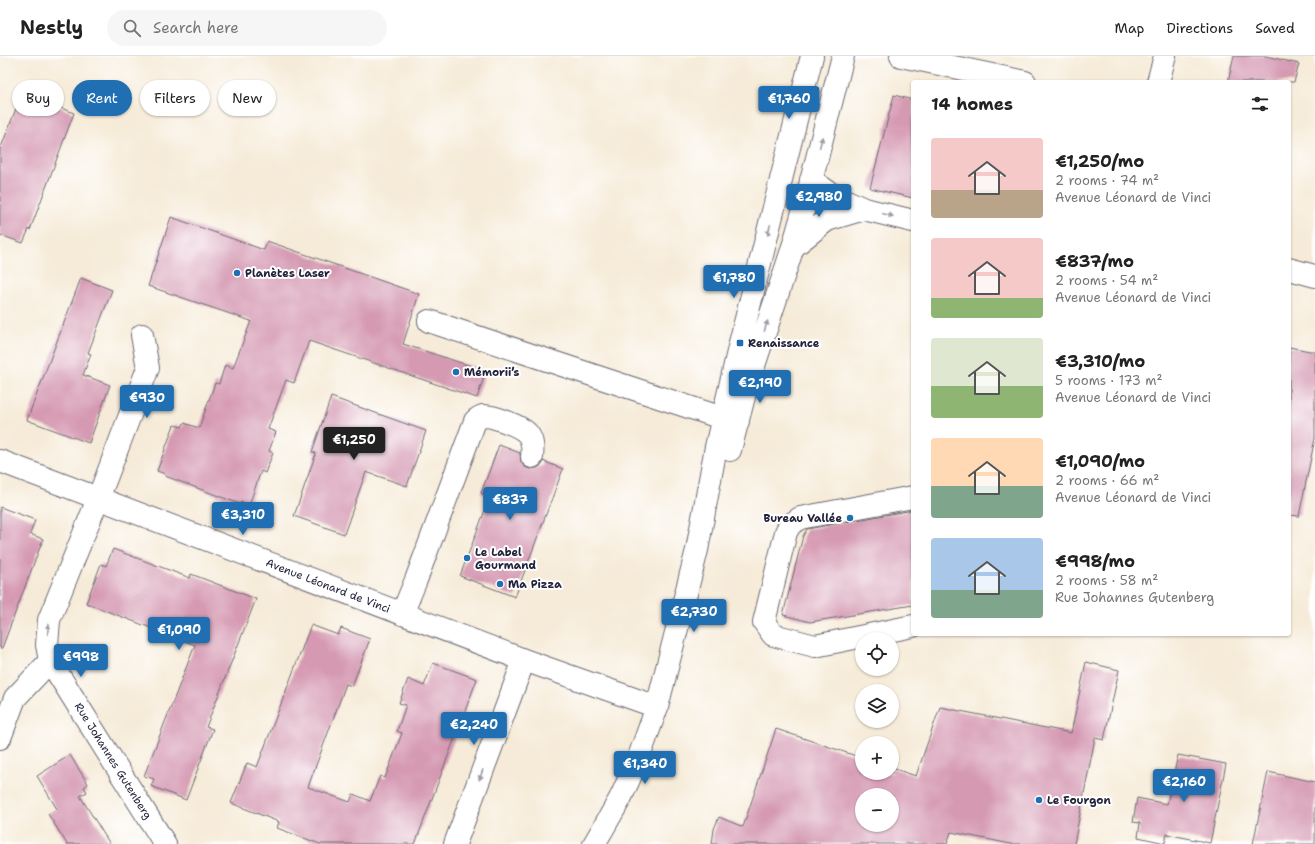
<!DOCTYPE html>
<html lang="en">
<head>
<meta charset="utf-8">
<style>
	:root { --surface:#fff; --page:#f6f6f6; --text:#222; --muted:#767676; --line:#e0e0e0; --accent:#1f6fb2 }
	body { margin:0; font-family:"Shantell Sans",sans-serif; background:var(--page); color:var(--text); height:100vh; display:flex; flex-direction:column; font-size:15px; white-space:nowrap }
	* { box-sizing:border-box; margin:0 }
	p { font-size:13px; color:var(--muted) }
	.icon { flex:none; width:22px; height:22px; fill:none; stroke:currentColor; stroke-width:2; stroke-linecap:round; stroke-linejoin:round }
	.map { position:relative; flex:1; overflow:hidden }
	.sheet { position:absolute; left:911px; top:24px; width:380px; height:556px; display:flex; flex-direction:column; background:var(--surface); border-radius:4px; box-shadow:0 1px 3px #0004 }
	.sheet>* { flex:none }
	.banner { position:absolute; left:12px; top:24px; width:380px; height:36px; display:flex; gap:8px }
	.tools { position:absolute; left:855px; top:576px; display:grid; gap:8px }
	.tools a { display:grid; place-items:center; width:44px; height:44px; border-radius:50%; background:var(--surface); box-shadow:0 1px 3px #0004; font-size:20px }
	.price { position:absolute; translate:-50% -34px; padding:0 9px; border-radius:4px; background:var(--accent); color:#fff; font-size:13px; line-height:26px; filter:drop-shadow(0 1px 2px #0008) }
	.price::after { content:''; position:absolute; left:50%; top:24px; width:12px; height:9px; margin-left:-6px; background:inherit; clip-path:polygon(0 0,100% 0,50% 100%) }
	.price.active { background:#222; color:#fff }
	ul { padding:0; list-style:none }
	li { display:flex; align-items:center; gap:12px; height:100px; padding:0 20px }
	li span { display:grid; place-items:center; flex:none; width:112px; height:80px; border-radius:4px; color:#555 }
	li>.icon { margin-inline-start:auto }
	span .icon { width:48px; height:48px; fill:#fffc; stroke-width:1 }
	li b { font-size:17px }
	h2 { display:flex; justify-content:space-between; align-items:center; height:48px; padding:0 20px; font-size:17px }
	.chip { padding:0 14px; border-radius:18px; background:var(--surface); box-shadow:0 1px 3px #0004; font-size:14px; line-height:36px }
	.chip.active { background:var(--accent); color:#fff }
	header { display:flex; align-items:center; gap:24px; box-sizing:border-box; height:56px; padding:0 20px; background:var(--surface); border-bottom:1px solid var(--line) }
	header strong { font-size:19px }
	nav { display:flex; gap:22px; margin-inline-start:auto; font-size:14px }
	.search { width:280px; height:36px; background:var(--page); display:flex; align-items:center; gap:10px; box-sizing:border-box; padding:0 14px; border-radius:22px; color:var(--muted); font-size:15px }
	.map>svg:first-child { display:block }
</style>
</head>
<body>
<header>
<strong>Nestly</strong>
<div class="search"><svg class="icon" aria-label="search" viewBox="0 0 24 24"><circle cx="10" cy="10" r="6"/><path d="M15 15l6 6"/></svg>Search here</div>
<nav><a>Map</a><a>Directions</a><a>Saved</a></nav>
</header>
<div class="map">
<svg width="1315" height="788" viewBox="0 0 1315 788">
	<rect width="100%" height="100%" fill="#fff"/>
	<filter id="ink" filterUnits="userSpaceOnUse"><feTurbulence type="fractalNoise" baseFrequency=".025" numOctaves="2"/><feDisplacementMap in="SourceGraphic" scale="8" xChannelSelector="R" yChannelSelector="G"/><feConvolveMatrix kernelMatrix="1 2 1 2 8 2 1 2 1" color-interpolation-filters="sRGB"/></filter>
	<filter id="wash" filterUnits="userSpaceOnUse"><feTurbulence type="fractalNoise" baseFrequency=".012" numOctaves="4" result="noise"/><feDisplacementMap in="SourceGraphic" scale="16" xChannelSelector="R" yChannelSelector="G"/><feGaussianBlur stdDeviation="0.9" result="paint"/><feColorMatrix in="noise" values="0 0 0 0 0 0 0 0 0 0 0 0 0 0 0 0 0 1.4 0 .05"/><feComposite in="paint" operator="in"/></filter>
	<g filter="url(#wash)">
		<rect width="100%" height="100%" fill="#f6ebd8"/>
		<g id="blocks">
			<path fill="#d59ab2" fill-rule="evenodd" d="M1234,0H1266L1299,8L1294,26H1228Z
				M22,37L74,57L30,174L29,173L23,187L0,179V94Z
				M894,39L913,44V142L870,132Z
				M171,161L264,194L267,185L419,238L403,288L486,315L477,342L309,285L294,327L286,324L268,373L276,376L269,395L273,397L265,417L261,415L249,449L241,446L240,448L165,420V418L157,415L174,369L182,371L184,367L199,372L215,327L219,328L225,309L233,312L251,265L148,230Z
				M81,222L112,234L88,297L91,298L83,319L110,329L89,387L27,364Z
				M1289,291L1315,296V382L1299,460L1289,459Z
				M331,341L426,375L407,430L366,416L344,478L294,460L316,397L312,396Z
				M499,389L520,397L521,406L525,411L530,413L537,412L542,409L543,405L563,413L515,541L460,520L490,441L481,437Z
				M0,451L35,464L30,478L43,483L2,592H0Z
				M913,454V549L810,566L783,559L803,480L807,473Z
				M113,493L190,522L191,518L256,543L206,671L213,673L186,744L151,730L154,723L144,720L195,589L86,547L101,508L106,510Z
				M311,569L338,579L341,572L370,583L352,630L346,628L308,731L350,746L353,738L370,745L380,720L385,722L402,677L397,675L406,649L399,647L408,623L424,630L433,607L477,623L415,788H320L277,772L279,766L231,747L247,707L257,711Z
				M1086,606L1119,614L1104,684L1095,682L1074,788H1011L951,776L947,788H712L714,773L719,761L743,771L776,673L862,702V717H892V712L916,720L940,651L1071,677ZM862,739H892V769H862Z
				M70,699L88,728L84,731L87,736L80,740L110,788H67L48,758L57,753L37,720Z
				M1178,699L1226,708L1210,787L1167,778L1165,787L1138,781L1140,767L1133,766L1137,742L1167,748Z
				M1268,716L1315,726V788H1253Z"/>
		</g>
	</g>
	<g filter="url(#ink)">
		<use href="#blocks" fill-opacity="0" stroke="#6c6872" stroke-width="1"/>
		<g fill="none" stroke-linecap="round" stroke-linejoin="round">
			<defs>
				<path id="minor" d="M901,0L1025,26
					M1158,26L1165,0
					M811,124L830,137L864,153L913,165
					M793,191L827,164L864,153
					M1289,213L1315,220
					M429,265L722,362L738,365
					M142,279L148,312L98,443L49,564L47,589L50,605L165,788
					M0,405L524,604L657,651
					M913,441L800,462L790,469L786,476L764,566L773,579L815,590L913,570
					M402,558L416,524L475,365C477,363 480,361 483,360C492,359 520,370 527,377C533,384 533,392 532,401
					M0,682L15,642L50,605
					M455,788L524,604"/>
				<path id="major" d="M730,394L745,337L793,191L805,149L843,0
					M594,788L604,771L621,741L639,701L657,651L697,494L716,391L740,287L812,0"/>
			</defs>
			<use href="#minor" stroke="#6c6872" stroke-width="24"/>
			<use href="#major" stroke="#6c6872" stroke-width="24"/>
			<use href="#minor" stroke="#fff" stroke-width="22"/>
			<use href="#major" stroke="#fff" stroke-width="22"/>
		</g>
		<defs><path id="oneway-solid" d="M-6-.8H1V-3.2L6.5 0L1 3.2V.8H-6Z"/></defs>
		<g fill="#9c9ca7">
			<use href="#oneway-solid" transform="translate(821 86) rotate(-76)"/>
			<use href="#oneway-solid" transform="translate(888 159) rotate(14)"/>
			<use href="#oneway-solid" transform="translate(769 174) rotate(104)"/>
			<use href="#oneway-solid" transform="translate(766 270) rotate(-72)"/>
			<use href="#oneway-solid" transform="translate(48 573) rotate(-86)"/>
			<use href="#oneway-solid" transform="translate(481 719) rotate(110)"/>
		</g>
	</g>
	<g fill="#1f6fb2" stroke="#fff" stroke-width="1.5">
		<circle cx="237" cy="217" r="4"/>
		<rect x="736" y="283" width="8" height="8" rx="2"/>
		<circle cx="456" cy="316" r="4"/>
		<circle cx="850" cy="462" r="4"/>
		<circle cx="467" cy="502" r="4"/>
		<circle cx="500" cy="528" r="4"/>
		<circle cx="1039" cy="744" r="4"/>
	</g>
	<g text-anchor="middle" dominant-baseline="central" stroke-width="4" stroke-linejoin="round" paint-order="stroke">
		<g font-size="11" font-weight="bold" fill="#22223b" stroke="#fff" text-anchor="start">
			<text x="245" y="217">Planètes Laser</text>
			<text x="748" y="287">Renaissance</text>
			<text x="464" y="316">Mémorii’s</text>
			<text x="842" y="462" text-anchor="end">Bureau Vallée</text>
			<text x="475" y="496">Le Label<tspan x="475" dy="13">Gourmand</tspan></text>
			<text x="508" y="528">Ma Pizza</text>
			<text x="1047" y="744">Le Fourgon</text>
		</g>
		<g font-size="11" fill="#22223b" stroke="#fff">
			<text transform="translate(328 530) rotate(21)">Avenue Léonard de Vinci</text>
			<text transform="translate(113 705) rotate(58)">Rue Johannes Gutenberg</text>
		</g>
	</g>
</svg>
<div class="tools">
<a><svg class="icon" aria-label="locate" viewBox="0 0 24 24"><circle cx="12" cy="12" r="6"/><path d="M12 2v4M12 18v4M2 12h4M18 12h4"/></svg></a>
<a><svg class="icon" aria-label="layers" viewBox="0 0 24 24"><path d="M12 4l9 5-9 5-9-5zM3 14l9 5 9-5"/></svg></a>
<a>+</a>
<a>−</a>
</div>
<b class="price" style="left:789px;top:64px">€1,760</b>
<b class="price" style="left:819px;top:162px">€2,980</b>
<b class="price" style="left:734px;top:243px">€1,780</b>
<b class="price" style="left:760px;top:348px">€2,190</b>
<b class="price" style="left:147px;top:363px">€930</b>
<b class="price active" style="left:354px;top:405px">€1,250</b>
<b class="price" style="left:510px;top:465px">€837</b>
<b class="price" style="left:243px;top:480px">€3,310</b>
<b class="price" style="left:694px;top:577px">€2,730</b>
<b class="price" style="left:179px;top:595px">€1,090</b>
<b class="price" style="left:81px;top:622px">€998</b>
<b class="price" style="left:474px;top:690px">€2,240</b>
<b class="price" style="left:645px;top:729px">€1,340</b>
<b class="price" style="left:1184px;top:747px">€2,160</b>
<div class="banner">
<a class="chip">Buy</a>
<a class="chip active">Rent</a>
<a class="chip">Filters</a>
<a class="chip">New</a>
</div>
<section class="sheet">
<h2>14 homes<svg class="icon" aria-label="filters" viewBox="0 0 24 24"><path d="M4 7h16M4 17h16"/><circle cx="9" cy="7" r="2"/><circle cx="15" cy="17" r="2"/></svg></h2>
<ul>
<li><span style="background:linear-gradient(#f6c9c9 65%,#b9a48a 0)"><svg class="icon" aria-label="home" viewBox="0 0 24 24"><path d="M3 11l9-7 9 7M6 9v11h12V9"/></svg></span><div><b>€1,250/mo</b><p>2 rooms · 74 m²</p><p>Avenue Léonard de Vinci</p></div></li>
<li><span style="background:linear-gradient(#f6c9c9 75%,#8fb573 0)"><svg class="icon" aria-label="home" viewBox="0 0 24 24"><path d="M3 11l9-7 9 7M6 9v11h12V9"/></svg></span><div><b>€837/mo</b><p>2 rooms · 54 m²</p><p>Avenue Léonard de Vinci</p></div></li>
<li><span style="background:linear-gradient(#dfe7d0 60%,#8fb573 0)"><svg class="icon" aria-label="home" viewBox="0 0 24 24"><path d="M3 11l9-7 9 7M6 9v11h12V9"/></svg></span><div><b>€3,310/mo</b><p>5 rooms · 173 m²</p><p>Avenue Léonard de Vinci</p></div></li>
<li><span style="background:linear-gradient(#ffd9b3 60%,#7fa58c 0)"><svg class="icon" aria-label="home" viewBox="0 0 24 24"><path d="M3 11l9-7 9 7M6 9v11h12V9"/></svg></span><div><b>€1,090/mo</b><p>2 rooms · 66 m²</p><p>Avenue Léonard de Vinci</p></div></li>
<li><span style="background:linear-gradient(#a9c7e8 65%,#7fa58c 0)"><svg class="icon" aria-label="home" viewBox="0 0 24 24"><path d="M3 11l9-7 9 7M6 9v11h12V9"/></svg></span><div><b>€998/mo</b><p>2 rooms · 58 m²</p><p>Rue Johannes Gutenberg</p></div></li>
</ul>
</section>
</div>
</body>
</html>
